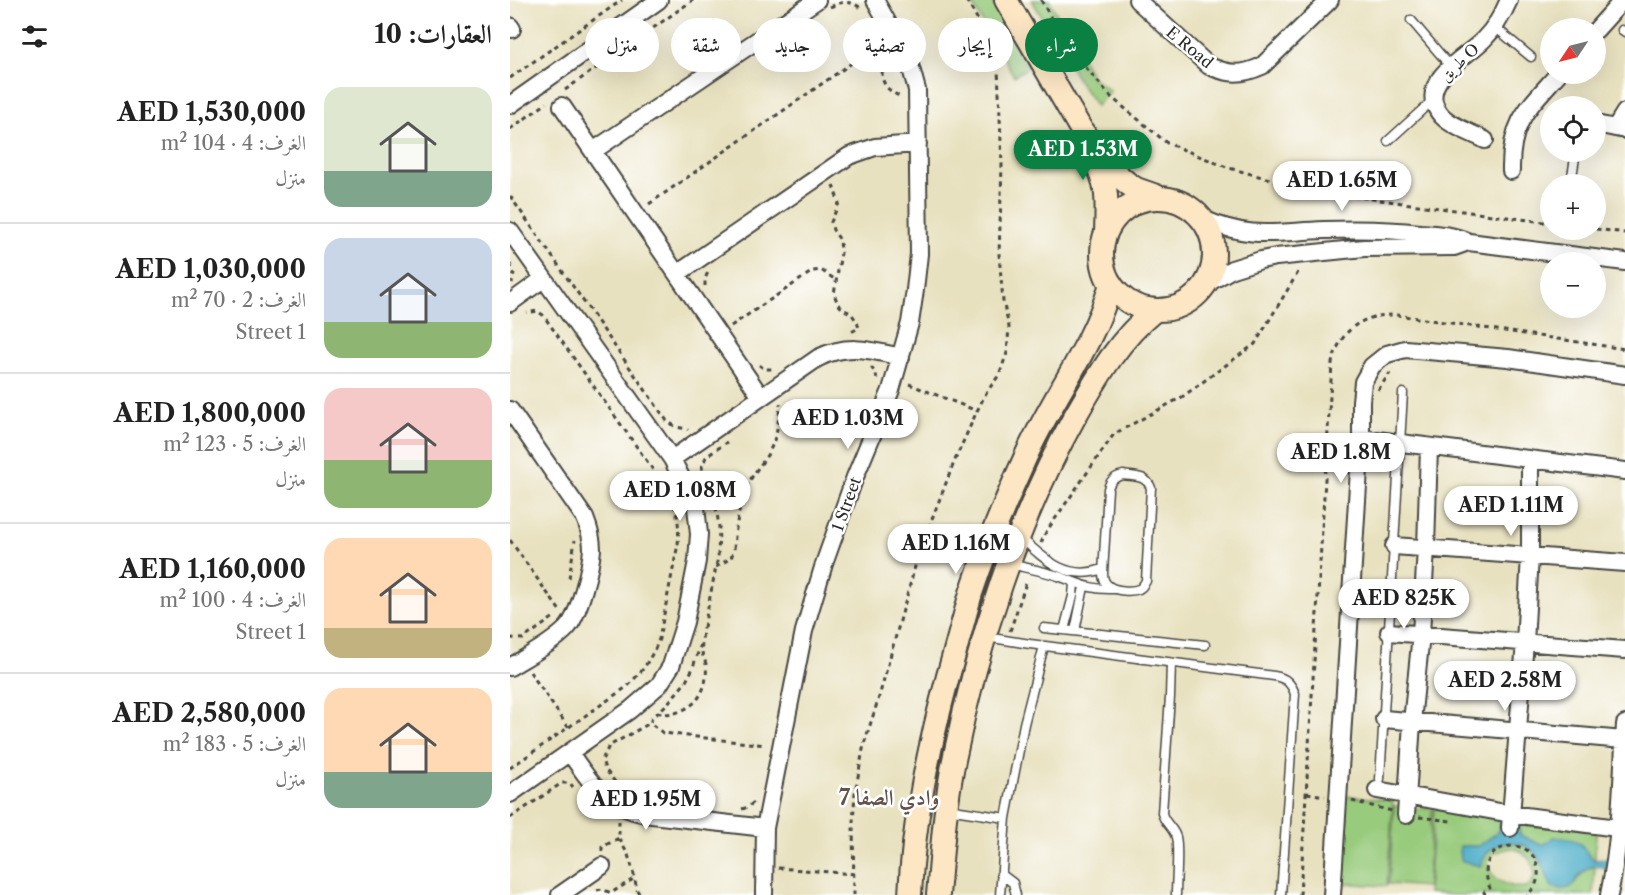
<!DOCTYPE html>
<html lang="ar">
<head>
<meta charset="utf-8">
<style>
	:root { --surface:#fff; --page:#f2f2f2; --text:#222; --muted:#767676; --line:#e0e0e0; --accent:#0b8043 }
	body { margin:0; font-family:"Libre Caslon Text",Amiri,serif; background:var(--page); color:var(--text); direction:rtl; height:100vh; display:flex; flex-direction:column; font-size:22px; white-space:nowrap }
	* { box-sizing:border-box; margin:0 }
	p { font-size:20px; color:var(--muted) }
	.icon { flex:none; width:33px; height:33px; fill:none; stroke:currentColor; stroke-width:2; stroke-linecap:round; stroke-linejoin:round }
	.map { position:relative; flex:1; overflow:hidden; direction:ltr }
	.details { display:flex; flex-direction:column; background:var(--surface); width:510px }
	.details>* { flex:none }
	.hud { position:absolute; left:18px; top:18px; width:570px; height:54px; direction:rtl; display:flex; gap:12px }
	.needle { width:39px; rotate:235deg }
	.fabs { position:absolute; left:1030px; top:18px; display:grid; gap:12px }
	.fabs a { display:grid; place-items:center; width:66px; height:66px; border-radius:50%; background:var(--surface); box-shadow:0 6px 24px #0002; font-size:30px }
	.price { position:absolute; translate:-50% -51px; padding:0 14px; border-radius:21px; background:#fff; color:#222; font-size:20px; line-height:39px; filter:drop-shadow(0 2px 3px #0008) }
	.price::after { content:''; position:absolute; left:50%; top:36px; width:18px; height:14px; margin-left:-9px; background:inherit; clip-path:polygon(0 0,100% 0,50% 100%) }
	.price.active { background:var(--accent); color:#fff }
	ul { padding:0; list-style:none }
	li { display:flex; align-items:center; gap:18px; height:150px; padding:0 18px }
	li+li { border-top:2px solid var(--line) }
	li span { display:grid; place-items:center; flex:none; width:168px; height:120px; border-radius:18px; color:#555 }
	li>.icon { margin-inline-start:auto }
	span .icon { width:72px; height:72px; fill:#fffc; stroke-width:1 }
	li b { font-size:26px }
	h2 { display:flex; justify-content:space-between; align-items:center; height:72px; padding:0 18px; font-size:26px }
	.tag { padding:0 21px; border-radius:27px; background:var(--surface); box-shadow:0 6px 24px #0002; font-size:21px; line-height:54px }
	.tag.active { background:var(--accent); color:#fff }
	main { display:flex; flex:1; min-height:0 }
	.map>svg:first-child { display:block }
</style>
</head>
<body>
<main>
<div class="map">
<svg width="1115" height="895" viewBox="0 0 1115 895">
	<rect width="100%" height="100%" fill="#fff"/>
	<filter id="ink" filterUnits="userSpaceOnUse"><feTurbulence type="fractalNoise" baseFrequency=".0167" numOctaves="2"/><feDisplacementMap in="SourceGraphic" scale="12" xChannelSelector="R" yChannelSelector="G"/><feConvolveMatrix kernelMatrix="1 2 1 2 8 2 1 2 1" color-interpolation-filters="sRGB"/></filter>
	<filter id="wash" filterUnits="userSpaceOnUse"><feTurbulence type="fractalNoise" baseFrequency=".008" numOctaves="4" result="noise"/><feDisplacementMap in="SourceGraphic" scale="24" xChannelSelector="R" yChannelSelector="G"/><feGaussianBlur stdDeviation="1.35" result="paint"/><feColorMatrix in="noise" values="0 0 0 0 0 0 0 0 0 0 0 0 0 0 0 0 0 1.4 0 .05"/><feComposite in="paint" operator="in"/></filter>
	<g filter="url(#wash)">
		<rect width="100%" height="100%" fill="#e8e1bf"/>
		<path fill="#98cb7b" stroke="#627b53" stroke-width="1.5" fill-rule="evenodd" d="M460,0H481L520,66L504,76Z
			M522,0H539L583,78L600,91L586,106L570,83Z
			M834,796L883,800L877,886L828,883Z
			M884,806L922,809L917,887L879,884Z
			M924,808L991,817L989,831L969,846H954L970,866C973,861 975,854 980,850C995,839 1016,841 1027,856C1034,865 1037,877 1042,887C1069,895 1063,872 1085,866L1083,895H942L918,893ZM1001,848C1018,851 1032,870 1019,886C992,895 952,856 1001,848Z
			M1007,819L1086,831L1085,860L1081,859L1074,848L1038,843L1031,845L1010,835Z"/>
		<path fill="#47aac6" stroke="#396a78" stroke-width="1.5" d="M991,817L1007,819L1010,835L1031,845L1038,842L1043,837C1050,838 1062,838 1068,842C1076,847 1076,856 1085,860L1115,857V864C1109,865 1102,867 1096,867C1089,867 1083,865 1077,869C1061,878 1068,895 1042,887C1037,877 1034,865 1027,856C1016,841 995,838 980,850C975,854 973,861 970,866L952,861L949,853L950,846H969L989,831Z"/>
	</g>
	<g filter="url(#ink)">
		<g fill="none" stroke-linecap="round" stroke-linejoin="round">
			<defs>
				<path id="lane" d="M901,20L941,67
					M985,27L1021,57
					M1112,30L1115,32
					M878,141L923,100
					M1061,182L1066,152
					M613,475C625,477 636,475 641,488L636,581C633,585 633,587 629,589C622,592 605,591 599,586C594,583 593,578 593,573L598,489C600,480 605,477 613,475Z
					M510,537C534,559 557,582 593,569
					M499,564C516,568 535,571 551,577C570,584 581,590 603,589
					M534,628L695,645
					M554,630L563,596L564,583
					M565,631L574,587
					M476,637L520,644L764,676C776,678 781,683 785,694L771,895
					M661,663L660,697L652,813C654,823 663,827 666,837C669,849 666,881 666,895
					M870,779L893,393
					M437,809L496,818
					M491,874L503,883L506,895
					M490,895L496,818L514,724L534,646"/>
				<path id="street" d="M627,0L699,66C720,75 732,75 752,66L820,0
					M0,26L2,29
					M1086,30L1113,0
					M0,105L149,0
					M52,106L251,397
					M1086,124L1115,130
					M1105,128L1115,112
					M975,140C962,133 945,128 934,118C929,114 926,108 924,102C918,75 958,56 974,39C985,28 993,14 999,0
					M83,151L307,0
					M1001,171C1000,122 1018,108 1048,74
					M693,219C741,240 765,232 814,230C846,229 878,229 910,233C927,234 943,235 959,242L1115,262
					M0,231L162,459L186,507L189,534L187,561L175,622L161,666L149,685L120,710L0,794
					M167,274L339,156L365,147L408,144
					M696,284L722,269L751,260L766,257L854,248L944,247L958,242
					M0,303L33,279
					M0,410L75,518C79,528 82,538 82,549C81,567 69,615 57,628C43,643 18,656 0,667
					M851,438L1115,471
					M162,459L308,358C338,343 360,350 391,357
					M884,546L1115,563
					M879,632L1115,650
					M874,719L1114,740
					M60,753C85,789 97,808 142,815L255,828
					M867,790L1001,814L1115,829
					M896,815L902,722L911,634L916,548L919,447
					M1000,828L1015,642L1020,556V459
					M50,895L92,866
					M254,895L255,828L294,631L314,564L345,477L381,390L400,323L405,290L409,254L407,90L399,61L365,0
					M822,895L851,438V401L853,382L862,366L877,354L895,349L998,358L1115,375
					M1099,895C1111,839 1112,781 1115,724"/>
				<path id="secondary" d="M496,0L572,131L594,161L601,169L617,183L626,189L646,196
					M583,158C599,183 597,204 596,232
					M592 254a56 56 0 1 1 112 0a56 56 0 1 1-112 0Z
					M400,895C403,821 419,748 438,676C446,649 453,621 461,593C476,548 495,502 515,458C541,399 583,347 601,284
					M428,895C432,850 435,804 444,760C467,644 507,521 564,418C587,378 608,340 645,310"/>
			</defs>
			<use href="#lane" stroke="#474641" stroke-width="11"/>
			<use href="#street" stroke="#474641" stroke-width="20"/>
			<use href="#secondary" stroke="#474641" stroke-width="26"/>
			<path stroke="#474641" stroke-width="3" stroke-dasharray="4.5 4.5" stroke-linecap="butt" d="M531,0L555,43L601,97L657,143L719,168L804,191L1041,223
				M320,7C332,1 341,0 352,9
				M377,54C369,74 369,87 391,97
				M0,78L112,0
				M55,90L183,0
				M0,129L37,103
				M323,185L329,203L321,222L323,230L330,240L331,253L324,294L328,304L334,310L341,313L347,322L349,328L341,332
				M0,196L157,421L166,427L177,429L178,430
				M139,204L372,42
				M1086,229L1115,233
				M0,264L4,274L2,283
				M195,286V279L198,272
				M221,326L303,271L311,270L326,280
				M249,365L255,369H263
				M361,367L366,374L367,380
				M399,384L467,411
				M868,390L880,373
				M205,499L231,503
				M0,540L50,611
				M531,543L536,532L604,434L672,397L745,344L790,269
				M206,567L221,558L224,550C225,529 229,506 237,486C243,473 253,463 260,450C267,436 269,420 270,404
				M59,578L65,540
				M194,627L208,557L209,527L205,499L193,475L192,466L196,457L217,442
				M500,631L517,580
				M0,638L13,639L44,617
				M191,644L182,670L175,683L157,704L142,718L140,723L153,733L255,745
				M20,672L58,727
				M147,712C157,715 166,714 175,709C192,701 198,682 196,664C195,659 192,656 192,651C191,643 193,634 193,627
				M0,768L118,686L134,668L145,649L149,639L168,544C170,524 167,506 156,488L33,315L27,311L17,313
				M105,782L95,769L92,760L99,746L140,723
				M797,793L815,796
				M842,801L882,811
				M232,809L238,807L244,802
				M909,817L941,821
				M0,818L52,783H60L63,787
				M109,821V838L118,855L123,870L127,890L130,895
				M92,851V847L109,838
				M268,868L345,874
				M87,890L92,889L101,893L125,878
				M344,895L343,822L345,793L354,744L369,697L409,552L445,460L467,411L476,393L489,375L497,353L499,327L493,301L489,254L492,165L488,69L480,40L456,0
				M790,895L822,363C831,328 853,314 887,315L1115,349
				M975,895L974,892L980,888C960,842 1025,830 1028,871C1029,881 1024,889 1017,895"/>
			<use href="#lane" stroke="#fff" stroke-width="8"/>
			<use href="#street" stroke="#fff" stroke-width="16"/>
			<use href="#secondary" stroke="#fce6c4" stroke-width="22"/>
		</g>
	</g>
	<g text-anchor="middle" dominant-baseline="central" stroke-width="5" stroke-linejoin="round" paint-order="stroke">
		<g font-size="16" fill="#2b2b2b" stroke="#fff">
			<text transform="translate(680 47) rotate(40)">E Road</text>
			<text transform="translate(949 62) rotate(-43)">طريق O</text>
			<text transform="translate(336 504) rotate(-70)">1 Street</text>
		</g>
		<g font-size="22" font-weight="bold" fill="#645148" stroke="#fff">
			<text x="379" y="797">وادي الصفا 7</text>
		</g>
	</g>
</svg>
<div class="fabs">
<a><svg class="needle" viewBox="-14 -14 28 28"><path d="M0-13l5 13h-10z" fill="#e53935"/><path d="M0 13l5-13h-10z" fill="#767676"/></svg></a>
<a><svg class="icon" aria-label="locate" viewBox="0 0 24 24"><circle cx="12" cy="12" r="6"/><path d="M12 2v4M12 18v4M2 12h4M18 12h4"/></svg></a>
<a>+</a>
<a>−</a>
</div>
<b class="price active" style="left:573px;top:181px">AED 1.53M</b>
<b class="price" style="left:832px;top:212px">AED 1.65M</b>
<b class="price" style="left:338px;top:450px">AED 1.03M</b>
<b class="price" style="left:831px;top:484px">AED 1.8M</b>
<b class="price" style="left:170px;top:522px">AED 1.08M</b>
<b class="price" style="left:1001px;top:537px">AED 1.11M</b>
<b class="price" style="left:446px;top:575px">AED 1.16M</b>
<b class="price" style="left:894px;top:630px">AED 825K</b>
<b class="price" style="left:995px;top:712px">AED 2.58M</b>
<b class="price" style="left:136px;top:831px">AED 1.95M</b>
<div class="hud">
<a class="tag active">شراء</a>
<a class="tag">إيجار</a>
<a class="tag">تصفية</a>
<a class="tag">جديد</a>
<a class="tag">شقة</a>
<a class="tag">منزل</a>
</div>
</div>
<section class="details">
<h2>العقارات: 10<svg class="icon" aria-label="filters" viewBox="0 0 24 24"><path d="M4 7h16M4 17h16"/><circle cx="9" cy="7" r="2"/><circle cx="15" cy="17" r="2"/></svg></h2>
<ul>
<li><span style="background:linear-gradient(#dfe7d0 70%,#7fa58c 0)"><svg class="icon" aria-label="home" viewBox="0 0 24 24"><path d="M3 11l9-7 9 7M6 9v11h12V9"/></svg></span><div><b>AED 1,530,000</b><p>الغرف: 4 · 104 m²</p><p>منزل</p></div></li>
<li><span style="background:linear-gradient(#c9d6e8 70%,#8fb573 0)"><svg class="icon" aria-label="home" viewBox="0 0 24 24"><path d="M3 11l9-7 9 7M6 9v11h12V9"/></svg></span><div><b>AED 1,030,000</b><p>الغرف: 2 · 70 m²</p><p>1 Street</p></div></li>
<li><span style="background:linear-gradient(#f6c9c9 60%,#8fb573 0)"><svg class="icon" aria-label="home" viewBox="0 0 24 24"><path d="M3 11l9-7 9 7M6 9v11h12V9"/></svg></span><div><b>AED 1,800,000</b><p>الغرف: 5 · 123 m²</p><p>منزل</p></div></li>
<li><span style="background:linear-gradient(#ffd9b3 75%,#c2b280 0)"><svg class="icon" aria-label="home" viewBox="0 0 24 24"><path d="M3 11l9-7 9 7M6 9v11h12V9"/></svg></span><div><b>AED 1,160,000</b><p>الغرف: 4 · 100 m²</p><p>1 Street</p></div></li>
<li><span style="background:linear-gradient(#ffd9b3 70%,#7fa58c 0)"><svg class="icon" aria-label="home" viewBox="0 0 24 24"><path d="M3 11l9-7 9 7M6 9v11h12V9"/></svg></span><div><b>AED 2,580,000</b><p>الغرف: 5 · 183 m²</p><p>منزل</p></div></li>
</ul>
</section>
</main>
</body>
</html>
